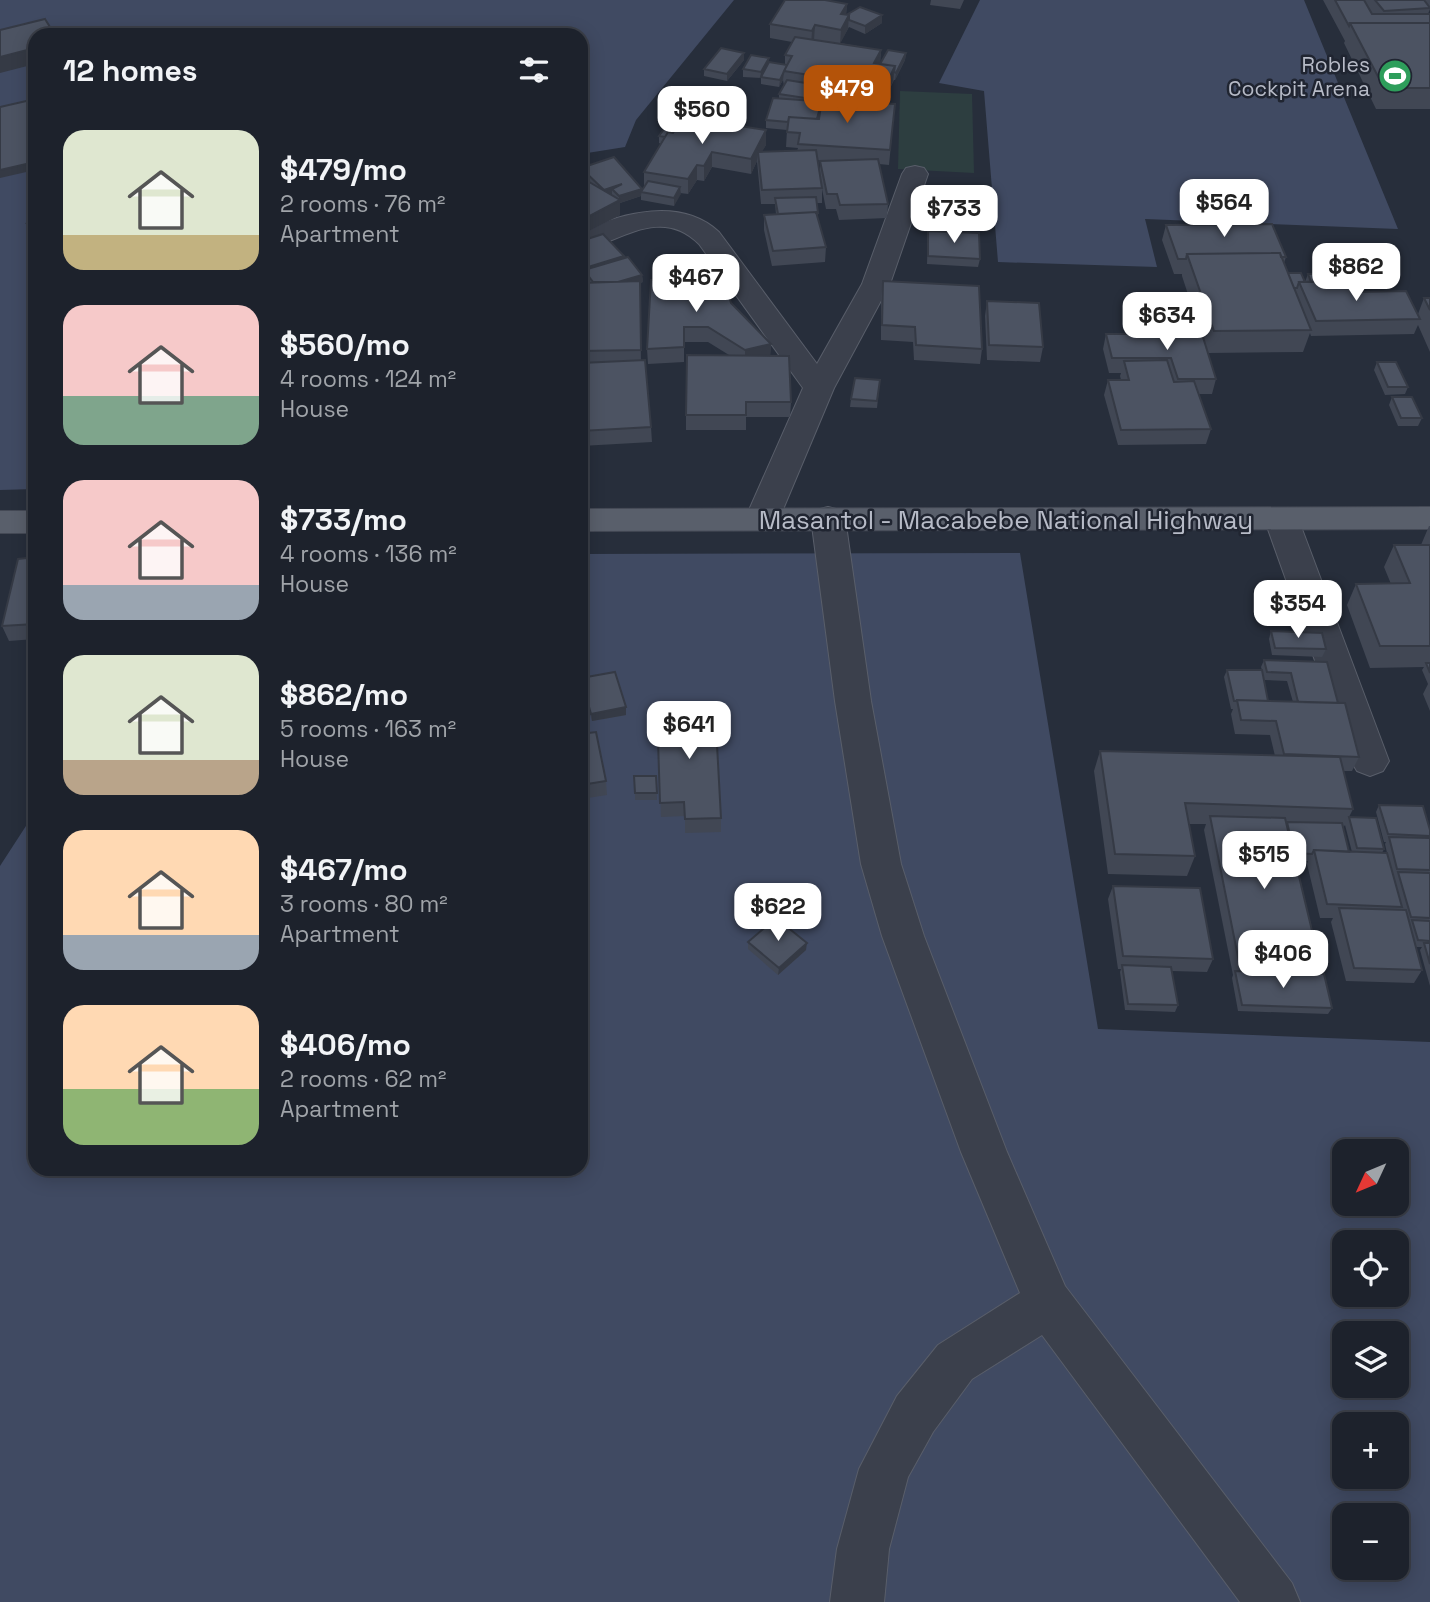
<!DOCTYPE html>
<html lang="en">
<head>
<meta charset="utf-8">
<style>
	:root { --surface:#1d222c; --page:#2a2f38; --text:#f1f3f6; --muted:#a0a4a9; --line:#3b3f48; --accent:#b45309 }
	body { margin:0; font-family:"Space Grotesk",sans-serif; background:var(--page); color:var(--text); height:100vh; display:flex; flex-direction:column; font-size:26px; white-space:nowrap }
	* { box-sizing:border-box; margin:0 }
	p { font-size:23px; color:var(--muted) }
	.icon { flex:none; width:38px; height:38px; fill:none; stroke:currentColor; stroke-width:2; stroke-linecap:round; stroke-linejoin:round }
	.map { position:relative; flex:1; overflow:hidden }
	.panel { position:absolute; left:28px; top:28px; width:560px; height:1148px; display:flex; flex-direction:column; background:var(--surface); border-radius:21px; box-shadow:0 4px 18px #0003,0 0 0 2px var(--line) }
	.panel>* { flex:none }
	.needle { width:46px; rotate:226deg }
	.buttons { position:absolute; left:1332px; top:1139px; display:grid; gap:14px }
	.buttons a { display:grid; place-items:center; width:77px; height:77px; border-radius:14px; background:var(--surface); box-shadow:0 4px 18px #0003,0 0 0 2px var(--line); font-size:35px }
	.price { position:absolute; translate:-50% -60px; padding:0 16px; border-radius:14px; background:#fff; color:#222; font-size:23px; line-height:46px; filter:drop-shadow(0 2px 4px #0008) }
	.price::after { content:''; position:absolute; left:50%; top:42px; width:21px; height:16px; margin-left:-10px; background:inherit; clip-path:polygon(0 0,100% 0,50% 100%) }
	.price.selected { background:var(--accent); color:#fff }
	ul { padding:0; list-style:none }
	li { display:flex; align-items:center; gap:21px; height:175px; padding:0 35px }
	li span { display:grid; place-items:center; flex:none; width:196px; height:140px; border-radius:21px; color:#555 }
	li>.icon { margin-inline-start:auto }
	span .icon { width:84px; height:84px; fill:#fffc; stroke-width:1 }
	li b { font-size:30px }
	h2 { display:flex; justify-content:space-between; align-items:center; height:84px; padding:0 35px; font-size:30px }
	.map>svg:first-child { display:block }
</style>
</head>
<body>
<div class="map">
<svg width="1430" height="1602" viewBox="0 0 1430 1602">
	<rect width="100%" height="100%" fill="#272e3b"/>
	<path fill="#2d3e40" d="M900,91L972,94L974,173L898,169Z"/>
	<path fill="#404a62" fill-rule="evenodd" d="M0,0H734L636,120L625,147L581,154V35H35V489L0,490Z
		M980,0H1304L1398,229L1145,219L1157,267L998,262L984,91L939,83Z
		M1020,553L1098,1029L1430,1042V1602H0V866L35,812V1169H581V554ZM1344,1152H1396V1204H1344ZM1344,1242H1396V1295H1344ZM1344,1334H1396V1386H1344ZM1344,1424H1396V1477H1344ZM1344,1516H1396V1568H1344Z"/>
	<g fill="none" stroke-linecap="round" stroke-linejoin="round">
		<defs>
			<path id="minor" d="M915,166L924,168L928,174L890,284L834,388L779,519L774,527L762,530L750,527L745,519L803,388L699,244C661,206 621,241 581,251V232C622,212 682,197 719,232L817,364L862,284L902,174L906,168Z
				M828,507L840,510L845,518L871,701L901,864L924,936L1007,1152L1065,1286L1292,1583L1300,1602H1240L1042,1335L972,1379L933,1432L908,1477L889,1549L884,1602H830L837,1549L859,1469L897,1396L938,1345L1020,1293L961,1152L882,936L861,864L835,701L811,518L816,510Z
				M1282,510L1294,513L1299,521L1389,761L1383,771L1370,776L1357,771L1351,761L1265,521L1270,513Z"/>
			<path id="major" d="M1430,507V529L581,531V509Z
				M0,511H35V533H0Z"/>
		</defs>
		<use href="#minor" stroke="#595e6a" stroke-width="2"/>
		<use href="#major" stroke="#444955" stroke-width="2"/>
		<use href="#minor" fill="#3b404c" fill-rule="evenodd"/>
		<use href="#major" fill="#595f6b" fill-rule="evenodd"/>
	</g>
	<path fill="#414754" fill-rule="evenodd" d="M931,0H964L960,9L930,5Z
		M1323,0H1430V9L1428,14H1430V109H1376L1344,43L1345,41Z
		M847,4L846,14L882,23L865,34L849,27L840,43L881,50L880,64L906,53L905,60L895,80H894L886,97L885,103L895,104L889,165L879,164L888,204L887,218L839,220L836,209H826L822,189V203H817L818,219L826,247L825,262L772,266L764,230V215L776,214L775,204H761L757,161L751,174L712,167L704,181L697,180L688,194L680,193L674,206L641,200V196L620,203V215L585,233L584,232V234L581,236V181H587L581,175V167L642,191L644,187V172L661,144L659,143V136L766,130V145L762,151H797L798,148L786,147L787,130L766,128V120L779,98V94L784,86L783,80L779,87L761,84V78L743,77V69L768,64L785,65V55L792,42L770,38V24ZM812,90L819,91L814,101H807ZM818,160L829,161H820V172Z
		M744,60L727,81L704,76V69Z
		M35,214V231H30L27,223Z
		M1166,225L1286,257L1284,263L1288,273L1305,282L1308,274L1345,281L1356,292L1418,314L1424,298H1430V352L1418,325L1414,334L1311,336L1310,333L1303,352L1208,353L1216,379L1212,394H1199L1211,429L1206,444L1118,445L1104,395L1108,380H1121L1120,376L1121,373H1109L1103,349L1106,334H1127L1125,327L1127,319L1159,334H1201L1182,276V274H1174L1162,240Z
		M928,231L980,259L978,267L927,264Z
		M581,241L624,256V259L642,275L643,282L640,283L641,360L651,427L652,442L581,446V283L588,282L584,278V274L581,271Z
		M651,280L731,303L771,344L770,356L791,402L790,417H746V430H686V415L729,355L708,342H684V362L648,364L647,349Z
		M883,281L982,349L980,364L914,360L913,342L881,340V296Z
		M987,301L1043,347L1040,362L987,360L985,316Z
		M1377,362L1408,387L1405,394L1385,395L1374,370Z
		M880,380L877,408L850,407L851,399Z
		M1392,397L1422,418L1418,426H1398L1389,405Z
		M1429,526H1430V711L1423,694L1428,684L1422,670L1424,667L1370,668L1347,605L1356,584H1391L1384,567L1394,545H1421Z
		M35,557V639L9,641L2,626Z
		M1271,631L1326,649L1322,657L1272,655L1269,639Z
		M1264,660L1327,662L1338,703L1359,757L1352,771H1343L1353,809L1349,817L1384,849L1382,853H1387L1385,844L1386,842H1384L1376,812L1379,805L1430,830V986L1420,950L1422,947H1416L1422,970L1414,983L1346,981L1331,922L1333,918H1320L1307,864L1308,861H1296L1320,964L1315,974L1332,1008L1328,1014L1238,1011L1232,978L1233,975L1204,830L1206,824H1189L1195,856L1187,876L1108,874L1094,771L1100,751L1275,756L1270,735L1235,734L1231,714L1233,709H1231L1224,677L1227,670H1262L1261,667ZM1264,680L1287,681L1293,702L1268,701ZM1345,825L1352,852H1349L1343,828Z
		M581,678L626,715L592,721L582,686Z
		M657,709L721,818V832L685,833V816L661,817Z
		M581,734L606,781L607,795L581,799Z
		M656,776L657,800H635V793Z
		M1113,886L1213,959L1207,972L1172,971L1178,1005L1175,1012L1125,1010L1120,972L1121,969H1118L1108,899Z
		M748,942L806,950L778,975L748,949Z"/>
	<path fill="#353a45" d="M847,4L846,18L841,14Z
		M849,15L848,29L840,44L841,30Z
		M882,15V23L865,34V26Z
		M815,25L814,40L811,45L812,31Z
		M35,48V64L0,73V57Z
		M881,50L880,64L874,63Z
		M744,53V60L727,81V74Z
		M906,53L905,60L895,80L896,73Z
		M769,58L768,65L760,79L761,72Z
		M895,66L893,81L886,97L885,103L880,117L884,101L885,87Z
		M784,72L783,80L779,87L780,80Z
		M812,84L811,91L804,105L805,98Z
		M766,130V145L758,159V152L757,161L751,174V159Z
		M712,152V167L704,181V166Z
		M35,162V170L0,178V170Z
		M697,165V180L688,194V179Z
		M622,184L612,189V195L604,198V190Z
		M680,187L681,194L674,206V198Z
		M642,189L641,196L620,203V215L585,233L584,219L619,200V196Z
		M583,227L584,234L581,236V228Z
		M624,256V263L586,273L585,268Z
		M642,275L643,282L640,283L641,365V350L597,288Z
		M771,344L770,359L745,365V350Z
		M626,707V715L592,721L591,714Z
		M807,943L806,950L778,975L779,968Z"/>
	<path fill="#4c5362" stroke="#353a45" stroke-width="2" d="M785,0H825L847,4L841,14L849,15L841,30L815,25L812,31L770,24Z
		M1335,0H1364L1372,14H1430V23H1350L1349,26Z
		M1375,0H1424L1430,8L1384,11Z
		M860,7L882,15L865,26L849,20V15L848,14Z
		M45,19L55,35H35V48L0,57V30Z
		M1350,23H1430V88H1384Z
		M795,37L881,50L874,63L895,66L885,87L784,71L792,56L785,55Z
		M721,48L744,53L727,74L704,69Z
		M888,50L906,53L896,73L894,72L895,66L880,64Z
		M751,55L769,58L761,72L743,69Z
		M769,62L787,65L780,80L761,77Z
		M787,80L812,84L805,98L779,94Z
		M821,86L886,95L883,103L822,99L817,119L789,117L788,122L766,120L773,98L814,101Z
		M35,99V162L0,170V107Z
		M822,99L895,104L890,150L798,144L800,133L787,132L789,117L819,119Z
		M674,115L692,118L682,117L673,133L668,132L665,137L659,136Z
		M682,117L766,130L751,159L712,152L704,166L697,165L688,179L644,172L668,132L673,133Z
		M816,150L822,188L762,190L758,152Z
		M614,157L642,189L619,196L612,189L622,184L604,190L581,168Z
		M878,159L888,204L840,205L837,194H827L820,161Z
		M584,179L620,200L584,219L581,217V181Z
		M648,181L680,187L674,198L641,192Z
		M816,197L818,213H816V212L778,214L775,198Z
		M816,212L826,247L773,251L764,215Z
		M35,214V224L27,223Z
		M1272,224L1286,257H1281L1280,253L1187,254L1186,259H1178L1166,225Z
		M928,231L979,233L980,259L928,256Z
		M603,234L624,256L585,268L581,264V241Z
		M1280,253L1311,330L1214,331L1187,254Z
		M628,257L642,275L618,282H593L584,270Z
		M1288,273H1301L1305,282H1299L1297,288H1294Z
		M1342,273L1345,281L1311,282L1308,274Z
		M724,279L731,303L771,344L745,350L708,327H684V347L647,349L651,280Z
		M640,281L641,350L581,351V283Z
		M883,281L979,286L982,349L916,345L915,327L882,325Z
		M1350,281L1356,292L1406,291L1420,319L1316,321L1299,282Z
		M1424,298H1430V310Z
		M987,301L1039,303L1043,347L989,345Z
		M1127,319L1156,320L1159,334H1130Z
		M1106,334H1202L1216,379H1178L1171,358H1112Z
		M687,355L789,356L791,402H746V415H686Z
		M645,360L651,427L581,431V363Z
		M1167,360L1174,382L1194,381L1211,429L1121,430L1108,380H1129L1124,361Z
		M1377,362H1396L1408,387H1388Z
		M855,378L880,380L877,401L851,399Z
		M1392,397H1412L1422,418H1401Z
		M1394,545H1430V646H1380L1356,584L1410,583Z
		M35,557V624L2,626L18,559Z
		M1271,631L1322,633L1326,649L1275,648Z
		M1264,660L1327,662L1338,703L1298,702L1291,673L1267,672Z
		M1426,663H1430V673Z
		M1227,670H1262L1268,701L1237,700V701H1234Z
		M615,672L626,707L591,714L581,678Z
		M1237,700L1345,703L1359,757L1284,754L1276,721L1241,720Z
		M715,708L721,818L685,819L684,802L660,803L657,709Z
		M596,732L606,781L581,785V734Z
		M1100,751L1340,757L1353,809L1185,803L1195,856L1115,854Z
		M634,776H656L657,793H635Z
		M1379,805L1423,806L1430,830V836L1388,834Z
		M1210,816L1285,818L1320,964L1239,962Z
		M1349,817L1376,818L1384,849L1357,848Z
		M1287,822L1342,823L1349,852L1314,850L1312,854L1294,853Z
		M1389,837L1430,838V870L1397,869Z
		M1314,850L1387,853L1402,907L1327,904Z
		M1398,872L1430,873V918L1411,917Z
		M1113,886L1200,888L1213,959L1123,956Z
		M1339,908L1406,910L1422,970L1354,968Z
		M776,918L807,943L779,968L748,942Z
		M1412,920L1430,921V941L1418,940Z
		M1424,943H1430V964Z
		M1122,965L1171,967L1178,1005L1128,1004Z
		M1235,971L1324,974L1332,1008L1242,1005Z"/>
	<defs>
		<symbol id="stadium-disc" viewBox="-11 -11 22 22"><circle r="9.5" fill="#2e9e5b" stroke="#202531"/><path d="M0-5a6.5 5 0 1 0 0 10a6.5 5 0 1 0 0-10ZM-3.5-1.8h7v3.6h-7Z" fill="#fff"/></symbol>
	</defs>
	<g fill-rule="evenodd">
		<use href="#stadium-disc" x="1376" y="57" width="38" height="38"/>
	</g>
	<g text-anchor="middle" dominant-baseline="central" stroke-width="5" stroke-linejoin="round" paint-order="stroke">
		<g font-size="21" fill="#b7bbc7" stroke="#202531" text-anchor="end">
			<text x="1370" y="64">Robles<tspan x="1370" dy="24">Cockpit Arena</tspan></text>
		</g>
		<g font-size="26" fill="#b7bbc7" stroke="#202531">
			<text x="1006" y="520">Masantol - Macabebe National Highway</text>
		</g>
	</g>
</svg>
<div class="buttons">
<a><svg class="needle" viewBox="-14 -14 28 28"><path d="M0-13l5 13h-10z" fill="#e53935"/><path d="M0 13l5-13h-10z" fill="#a0a4a9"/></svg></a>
<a><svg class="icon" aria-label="locate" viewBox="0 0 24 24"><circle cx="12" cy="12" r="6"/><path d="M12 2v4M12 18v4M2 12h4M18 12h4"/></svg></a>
<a><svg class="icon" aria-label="layers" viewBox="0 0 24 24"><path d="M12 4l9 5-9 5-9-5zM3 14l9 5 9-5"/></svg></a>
<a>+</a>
<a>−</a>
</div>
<b class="price selected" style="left:847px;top:125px">$479</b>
<b class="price" style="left:702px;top:146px">$560</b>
<b class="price" style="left:1224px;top:239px">$564</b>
<b class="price" style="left:954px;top:245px">$733</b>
<b class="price" style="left:1356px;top:303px">$862</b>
<b class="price" style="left:696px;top:314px">$467</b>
<b class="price" style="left:1167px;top:352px">$634</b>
<b class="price" style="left:1298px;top:640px">$354</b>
<b class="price" style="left:689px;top:761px">$641</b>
<b class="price" style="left:1264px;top:891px">$515</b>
<b class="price" style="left:778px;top:943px">$622</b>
<b class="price" style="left:1283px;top:990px">$406</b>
<section class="panel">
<h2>12 homes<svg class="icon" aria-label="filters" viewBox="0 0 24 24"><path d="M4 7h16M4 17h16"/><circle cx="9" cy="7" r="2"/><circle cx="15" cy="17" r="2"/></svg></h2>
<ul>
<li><span style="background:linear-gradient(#dfe7d0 75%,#c2b280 0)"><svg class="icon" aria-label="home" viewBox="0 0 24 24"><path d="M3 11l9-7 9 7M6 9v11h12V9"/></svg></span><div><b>$479/mo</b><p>2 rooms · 76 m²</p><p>Apartment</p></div></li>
<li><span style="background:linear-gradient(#f6c9c9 65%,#7fa58c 0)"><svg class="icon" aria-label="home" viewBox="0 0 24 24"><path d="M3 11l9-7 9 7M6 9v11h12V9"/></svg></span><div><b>$560/mo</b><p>4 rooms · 124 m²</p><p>House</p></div></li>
<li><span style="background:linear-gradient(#f6c9c9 75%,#9aa5b1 0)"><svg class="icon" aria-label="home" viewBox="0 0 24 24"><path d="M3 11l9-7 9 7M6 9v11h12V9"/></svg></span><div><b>$733/mo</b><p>4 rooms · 136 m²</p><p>House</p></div></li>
<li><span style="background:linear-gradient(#dfe7d0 75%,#b9a48a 0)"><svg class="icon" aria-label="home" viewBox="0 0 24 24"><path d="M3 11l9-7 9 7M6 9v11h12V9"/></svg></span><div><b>$862/mo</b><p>5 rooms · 163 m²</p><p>House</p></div></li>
<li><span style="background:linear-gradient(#ffd9b3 75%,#9aa5b1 0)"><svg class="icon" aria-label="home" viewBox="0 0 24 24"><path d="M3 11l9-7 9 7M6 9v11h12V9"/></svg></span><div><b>$467/mo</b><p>3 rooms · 80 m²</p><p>Apartment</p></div></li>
<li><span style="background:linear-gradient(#ffd9b3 60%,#8fb573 0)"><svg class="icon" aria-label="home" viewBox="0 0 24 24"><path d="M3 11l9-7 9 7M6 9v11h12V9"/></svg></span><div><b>$406/mo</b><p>2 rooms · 62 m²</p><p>Apartment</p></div></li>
</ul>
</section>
</div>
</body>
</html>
